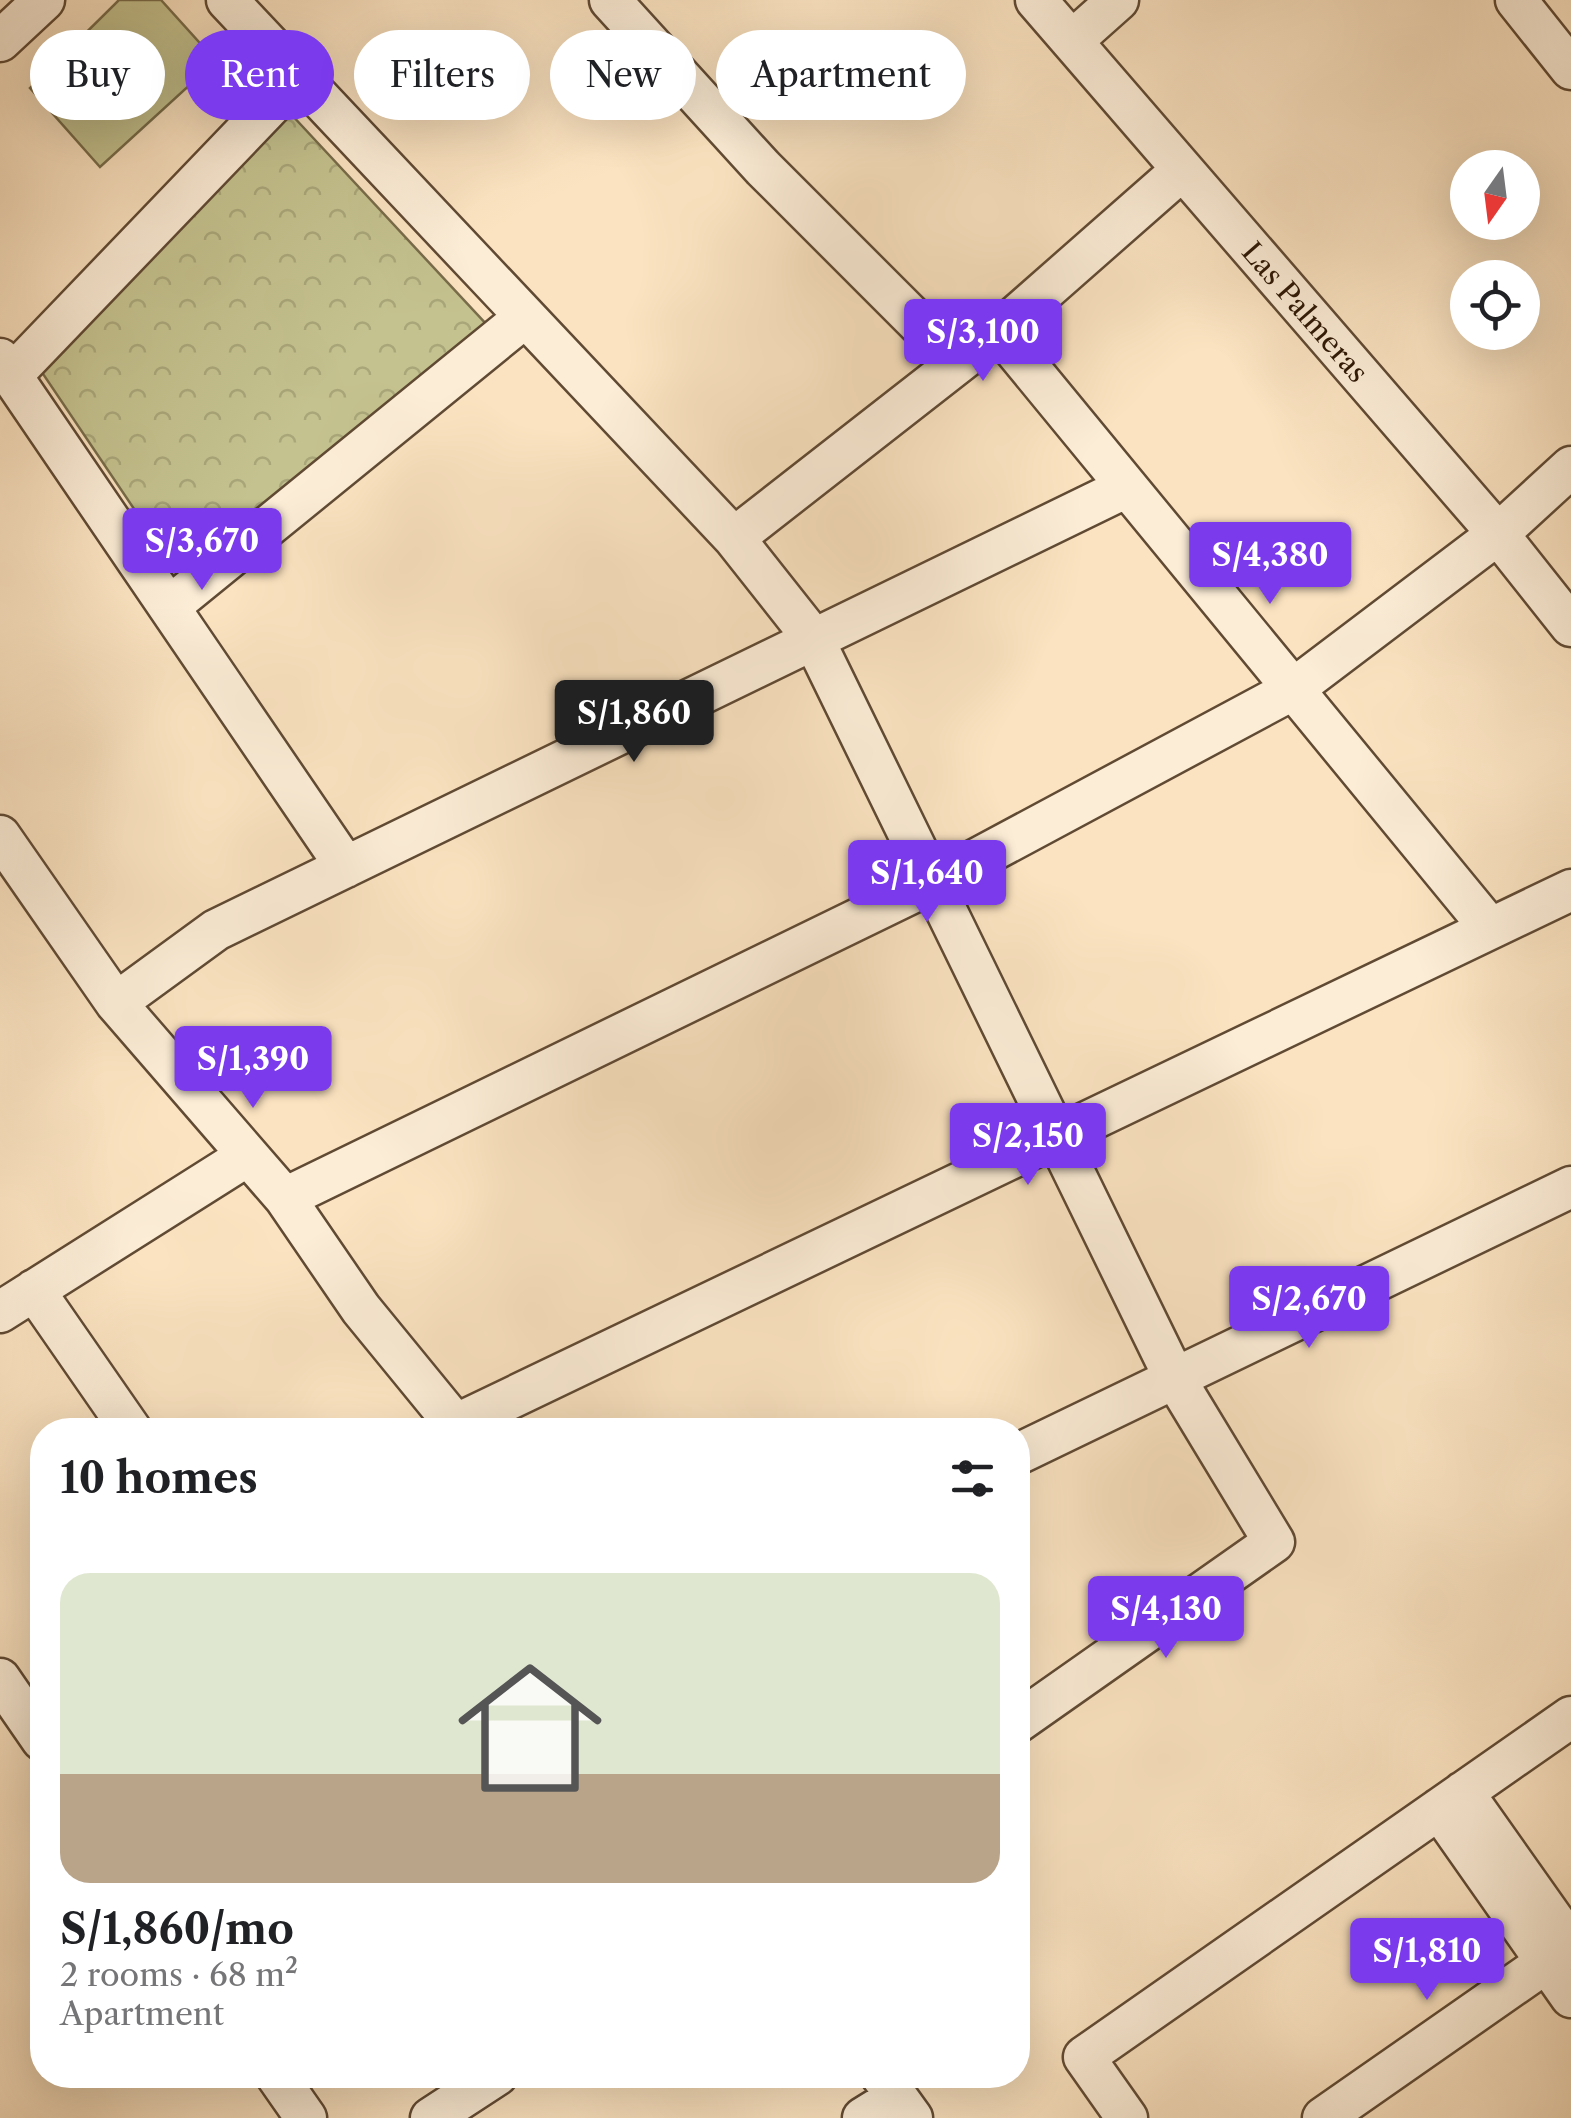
<!DOCTYPE html>
<html lang="en">
<head>
<meta charset="utf-8">
<style>
	:root { --surface:#fff; --page:#f2f2f2; --text:#202124; --muted:#757577; --accent:#7c3aed }
	body { margin:0; font-family:"Libre Caslon Text",serif; background:var(--page); color:var(--text); height:100vh; display:flex; flex-direction:column; font-size:38px; white-space:nowrap }
	* { box-sizing:border-box; margin:0 }
	p { font-size:32px; color:var(--muted) }
	.icon { flex:none; width:55px; height:55px; fill:none; stroke:currentColor; stroke-width:2; stroke-linecap:round; stroke-linejoin:round }
	.map { position:relative; flex:1; overflow:hidden }
	.sheet { position:absolute; left:30px; top:1418px; width:1000px; height:670px; display:flex; flex-direction:column; background:var(--surface); border-radius:40px; box-shadow:0 10px 40px #0002 }
	.sheet>* { flex:none }
	.hud { position:absolute; left:30px; top:30px; width:1000px; height:90px; display:flex; gap:20px }
	.needle { width:65px; rotate:194deg }
	.tools { position:absolute; left:1450px; top:150px; display:grid; gap:20px }
	.tools a { display:grid; place-items:center; width:90px; height:90px; border-radius:50%; background:var(--surface); box-shadow:0 10px 40px #0002; font-size:50px }
	.price { position:absolute; translate:-50% -85px; padding:0 22px; border-radius:10px; background:var(--accent); color:#fff; font-size:32px; line-height:65px; filter:drop-shadow(0 2px 5px #0008) }
	.price::after { content:''; position:absolute; left:50%; top:60px; width:30px; height:22px; margin-left:-15px; background:inherit; clip-path:polygon(0 0,100% 0,50% 100%) }
	.price.selected { background:#222; color:#fff }
	ul { padding:0; list-style:none }
	li { display:grid; align-content:center; gap:20px; height:530px; padding:0 30px }
	li span { display:grid; place-items:center; height:310px; border-radius:30px; color:#555 }
	li>.icon { margin-inline-start:auto }
	span .icon { width:180px; height:180px; fill:#fffc; stroke-width:1 }
	li b { font-size:42px }
	h2 { display:flex; justify-content:space-between; align-items:center; height:120px; padding:0 30px; font-size:42px }
	.pill { padding:0 35px; border-radius:45px; background:var(--surface); box-shadow:0 10px 40px #0002; font-size:35px; line-height:90px }
	.pill.selected { background:var(--accent); color:#fff }
	.map>svg:first-child { display:block }
</style>
</head>
<body>
<div class="map">
<svg width="1571" height="2118" viewBox="0 0 1571 2118">
	<defs>
		<pattern id="park-crowns" width="20" height="18" patternUnits="userSpaceOnUse" patternTransform="scale(2.5)"><rect width="20" height="18" fill="#c4c28f"/><path d="M2 6a3 3 0 1 1 6 0M12 15a3 3 0 1 1 6 0" fill="none" stroke="#a9a67a"/></pattern>
	</defs>
	<rect width="100%" height="100%" fill="#fbe3c1"/>
	<filter id="stains"><feTurbulence type="fractalNoise" baseFrequency=".002" numOctaves="4"/><feColorMatrix values="0 0 0 0 .2 0 0 0 0 .09 0 0 0 0 .02 0 0 0 .5 -.17"/></filter>
	<radialGradient id="worn" r=".72"><stop offset=".6" stop-color="#630" stop-opacity="0"/><stop offset="1" stop-color="#630" stop-opacity=".3"/></radialGradient>
	<path fill="#c4c28f" stroke="#786c4a" stroke-width="2.5" d="M119,0H161L216,61L100,167L30,88Z"/>
	<path fill="url(#park-crowns)" stroke="#786c4a" stroke-width="2.5" d="M290,113L487,325L180,577L39,368Z"/>
	<g fill="none" stroke-linecap="round" stroke-linejoin="round">
		<defs>
			<path id="minor" d="M227,0L734,538L813,638L1174,1377L1274,1542L1018,1722
				M610,0L763,168L956,361
				M1036,0L1498,534L1571,626
				M1516,0L1571,69
				M0,41L44,0
				M1072,41L1118,0
				M999,331L1489,927
				M0,359L346,867
				M11,376L298,77
				M734,538L999,331L1182,170
				M169,607L524,318
				M0,836L116,1003L285,1198L361,1309L460,1430
				M116,1003L216,930L1127,487
				M285,1198L932,883L1292,690L1498,534L1571,467
				M34,1290L131,1430
				M0,1312L247,1156
				M457,1424L1571,890
				M1018,1454L1571,1187
				M0,1679L42,1740
				M1463,1792L1571,1945
				M1439,1809L1571,1997
				M276,2075L306,2118
				M881,2075L912,2118
				M431,2118L497,2075
				M863,2118L897,2097
				M1127,2118L1084,2057L1571,1717
				M1323,2118L1571,1945"/>
		</defs>
		<use href="#minor" stroke="#604a34" stroke-width="45"/>
		<use href="#minor" stroke="#fcedd7" stroke-width="40"/>
	</g>
	<g text-anchor="middle" dominant-baseline="central" stroke-width="8" stroke-linejoin="round" paint-order="stroke">
		<g font-size="28" fill="#2d1705" stroke="#fcedd7">
			<text transform="translate(1305 312) rotate(49)">Las Palmeras</text>
		</g>
	</g>
	<rect width="100%" height="100%" filter="url(#stains)"/>
	<rect width="100%" height="100%" fill="url(#worn)"/>
</svg>
<div class="tools">
<a><svg class="needle" viewBox="-14 -14 28 28"><path d="M0-13l5 13h-10z" fill="#e53935"/><path d="M0 13l5-13h-10z" fill="#757577"/></svg></a>
<a><svg class="icon" aria-label="locate" viewBox="0 0 24 24"><circle cx="12" cy="12" r="6"/><path d="M12 2v4M12 18v4M2 12h4M18 12h4"/></svg></a>
</div>
<b class="price" style="left:983px;top:384px">S/3,100</b>
<b class="price" style="left:202px;top:593px">S/3,670</b>
<b class="price" style="left:1270px;top:607px">S/4,380</b>
<b class="price selected" style="left:634px;top:765px">S/1,860</b>
<b class="price" style="left:927px;top:925px">S/1,640</b>
<b class="price" style="left:253px;top:1111px">S/1,390</b>
<b class="price" style="left:1028px;top:1188px">S/2,150</b>
<b class="price" style="left:1309px;top:1351px">S/2,670</b>
<b class="price" style="left:1166px;top:1661px">S/4,130</b>
<b class="price" style="left:1427px;top:2003px">S/1,810</b>
<div class="hud">
<a class="pill">Buy</a>
<a class="pill selected">Rent</a>
<a class="pill">Filters</a>
<a class="pill">New</a>
<a class="pill">Apartment</a>
</div>
<section class="sheet">
<h2>10 homes<svg class="icon" aria-label="filters" viewBox="0 0 24 24"><path d="M4 7h16M4 17h16"/><circle cx="9" cy="7" r="2"/><circle cx="15" cy="17" r="2"/></svg></h2>
<ul>
<li><span style="background:linear-gradient(#dfe7d0 65%,#b9a48a 0)"><svg class="icon" aria-label="home" viewBox="0 0 24 24"><path d="M3 11l9-7 9 7M6 9v11h12V9"/></svg></span><div><b>S/1,860/mo</b><p>2 rooms · 68 m²</p><p>Apartment</p></div></li>
</ul>
</section>
</div>
</body>
</html>
